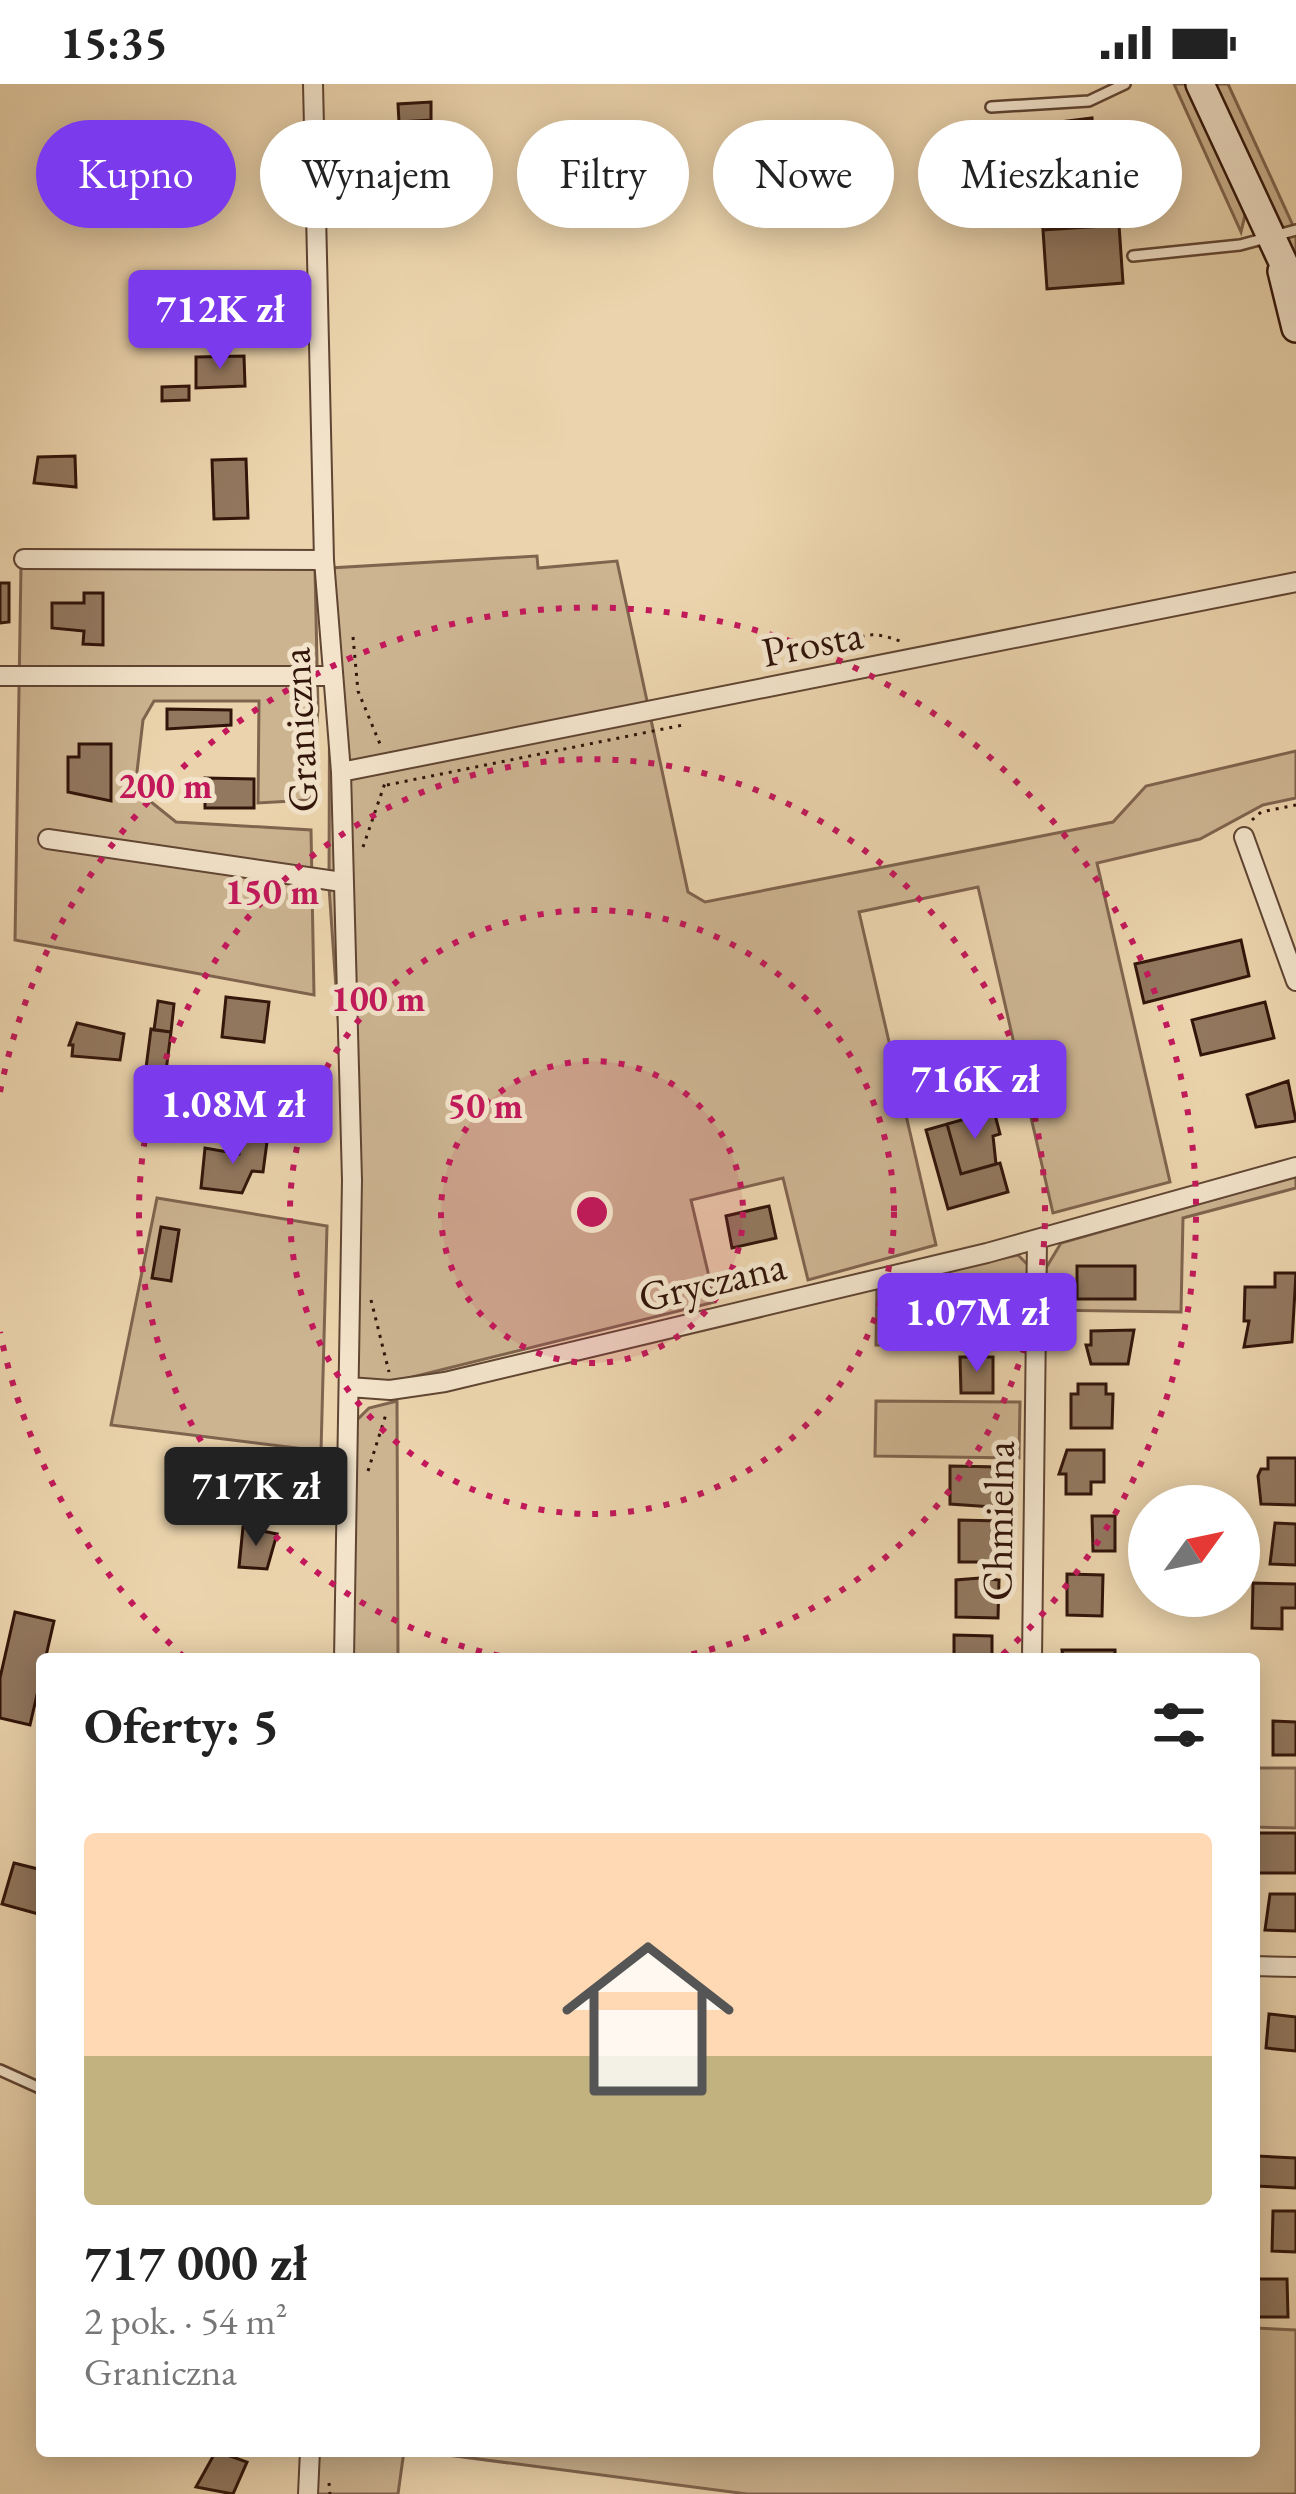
<!DOCTYPE html>
<html lang="pl">
<head>
<meta charset="utf-8">
<style>
	:root { --surface:#fff; --page:#f6f6f6; --text:#222; --muted:#767676; --accent:#7c3aed }
	body { margin:0; font-family:"EB Garamond",serif; background:var(--page); color:var(--text); height:100vh; display:flex; flex-direction:column; font-size:45px; white-space:nowrap }
	* { box-sizing:border-box; margin:0 }
	p { font-size:39px; color:var(--muted) }
	.icon { flex:none; width:66px; height:66px; fill:none; stroke:currentColor; stroke-width:2; stroke-linecap:round; stroke-linejoin:round }
	.map { position:relative; flex:1; overflow:hidden }
	.sheet { position:absolute; left:36px; top:1569px; width:1224px; height:804px; display:flex; flex-direction:column; background:var(--surface); border-radius:12px; box-shadow:0 6px 30px #0003 }
	.sheet>* { flex:none }
	.hud { position:absolute; left:36px; top:36px; width:1224px; height:108px; display:flex; gap:24px }
	.needle { width:78px; rotate:57deg }
	.tools { position:absolute; left:1128px; top:1401px; display:grid; gap:24px }
	.tools a { display:grid; place-items:center; width:132px; height:132px; border-radius:50%; background:var(--surface); box-shadow:0 6px 30px #0003; font-size:60px }
	.price { position:absolute; translate:-50% -102px; padding:0 27px; border-radius:12px; background:var(--accent); color:#fff; font-size:39px; line-height:78px; filter:drop-shadow(0 3px 6px #0008) }
	.price::after { content:''; position:absolute; left:50%; top:72px; width:36px; height:27px; margin-left:-18px; background:inherit; clip-path:polygon(0 0,100% 0,50% 100%) }
	.price.active { background:#222; color:#fff }
	ul { padding:0; list-style:none }
	li { display:grid; align-content:center; gap:24px; height:636px; padding:0 48px }
	li span { display:grid; place-items:center; height:372px; border-radius:12px; color:#555 }
	li>.icon { margin-inline-start:auto }
	span .icon { width:216px; height:216px; fill:#fffc; stroke-width:1 }
	li b { font-size:51px }
	h2 { display:flex; justify-content:space-between; align-items:center; height:144px; padding:0 48px; font-size:51px }
	.tag { padding:0 42px; border-radius:54px; background:var(--surface); box-shadow:0 6px 30px #0003; font-size:42px; line-height:108px }
	.tag.active { background:var(--accent); color:#fff }
	.status { display:flex; justify-content:space-between; align-items:center; height:84px; padding:0 60px; background:var(--surface); direction:ltr }
	.status svg { height:33px; fill:currentColor }
	.map>svg:first-child { display:block }
</style>
</head>
<body>
<div class="status"><b>15:35</b><svg viewBox="0 0 49 12"><path d="M0 12V9h3v3zM5 12V6h3v6zM10 12V3h3v9zM15 12V0h3v12zM26 1h20v11H26zM47 4h2v5h-2z"/></svg></div>
<div class="map">
<svg width="1296" height="2410" viewBox="0 0 1296 2410">
	<rect width="100%" height="100%" fill="#ebd4ad"/>
	<filter id="stains"><feTurbulence type="fractalNoise" baseFrequency=".00167" numOctaves="4"/><feColorMatrix values="0 0 0 0 .2 0 0 0 0 .09 0 0 0 0 .02 0 0 0 .5 -.17"/></filter>
	<radialGradient id="worn" r=".72"><stop offset=".6" stop-color="#630" stop-opacity="0"/><stop offset="1" stop-color="#630" stop-opacity=".3"/></radialGradient>
	<path fill="#ccb491" stroke="#7f644e" stroke-width="3" d="M1174,0H1187L1246,127L1241,148Z
		M1214,0H1228L1296,148V182Z
		M537,472L538,484L617,477L688,808L705,818L1113,738L1146,702L1296,667V714L1263,721L1200,755L1097,779L1170,1098L1053,1129L978,803L859,828L936,1161L808,1196L783,1094L691,1116L715,1218L364,1305L353,1300L350,1105L329,803L330,484Z
		M21,482L315,485L318,626L310,716L258,719L259,617H154L143,636L135,705L176,738L311,746L314,911L15,856Z
		M1296,1092V1104L1183,1134L1181,1228L1046,1226V1184L1061,1159Z
		M157,1114L327,1142L321,1367L111,1341Z
		M1018,1171L1029,1182L1028,1251L1020,1263L876,1261L877,1201Z
		M397,1317L398,1575H344L349,1344L369,1324Z
		M876,1317L1020,1318L1019,1374L875,1372Z
		M1254,1684H1296V1744L1254,1743Z
		M1254,2244L1296,2246V2410H747L417,2367H1254Z
		M310,2367H404L398,2410H307Z"/>
	<path fill="#ac9376" stroke="#7b614b" stroke-width="3" d="M148,44L203,50L212,63L213,86L190,94L144,85L135,56Z"/>
	<g fill="none" stroke-linecap="round" stroke-linejoin="round">
		<path stroke="#6f5440" stroke-width="3" d="M155,57L196,62L201,78L190,82L152,74L148,62Z"/>
	</g>
	<path fill="#92785f" stroke="#32150a" stroke-width="3" d="M431,18V36L399,38L398,20Z
		M1092,34L1096,83L998,88L995,46Z
		M1148,53L1151,72L1119,76L1118,55Z
		M433,75L434,106L401,108L400,76Z
		M1117,117L1119,141L1043,146L1041,122Z
		M1119,141L1123,199L1047,205L1043,146Z
		M220,203V222L161,223V204Z
		M244,272L245,302L196,304V273Z
		M189,302V316L162,317V303Z
		M75,372L76,403L34,399L38,373Z
		M246,375L248,434L214,435L212,376Z
		M0,499H9V538L0,539Z
		M84,509H103V561L83,560L84,547L52,544V519H84Z
		M167,625L231,626V641L167,645Z
		M79,660H111V717L68,708V673H79Z
		M205,694L254,695V724H205Z
		M1241,856L1249,892L1144,919L1135,880Z
		M226,913L269,918L264,958L222,953Z
		M158,917L174,920L171,948L154,946Z
		M1265,918L1274,954L1201,971L1192,936Z
		M77,939L124,950L120,976L72,972L73,961H69Z
		M151,945L171,948L166,987L146,984Z
		M231,985L258,986L256,1012L229,1011Z
		M1288,997L1296,1037L1256,1043L1247,1011Z
		M994,1027L1000,1050L993,1052L996,1080L961,1090L947,1040Z
		M947,1040L961,1090L1000,1079L1008,1108L948,1125L926,1046Z
		M241,1055L267,1058L263,1088L252,1087L242,1109L201,1104L205,1064L239,1070Z
		M769,1122L776,1154L732,1164L726,1132Z
		M161,1143L179,1146L171,1197L152,1194Z
		M1077,1182H1135V1215H1077Z
		M1275,1189H1296L1292,1258L1244,1263L1249,1237H1244L1245,1203H1275Z
		M1134,1246L1128,1280H1091L1086,1261H1091V1247Z
		M960,1273H993V1309H961Z
		M1078,1300H1106V1310H1113L1112,1344H1071V1310H1078Z
		M1067,1366H1104V1398H1091V1410H1066V1390H1059Z
		M1268,1374H1296V1421L1261,1420L1258,1392L1261,1385H1268Z
		M950,1382L1000,1383V1398H1007V1424L950,1420Z
		M1092,1432H1115V1467H1093Z
		M959,1436L1000,1437L1004,1478H959Z
		M1275,1439L1296,1440V1481L1270,1480Z
		M243,1443L277,1450L267,1485L239,1483Z
		M1067,1490L1103,1491L1102,1532L1067,1531Z
		M980,1494L999,1496L998,1534L956,1533V1496Z
		M1253,1499L1296,1500V1524H1282V1545L1252,1544Z
		M15,1528L54,1537L30,1641L0,1634V1594Z
		M954,1551L992,1552V1575H954Z
		M1062,1566H1115V1575H1063Z
		M1273,1637L1296,1638V1671H1273Z
		M1254,1749H1296V1789H1254Z
		M14,1779L42,1786V1831L2,1820Z
		M1270,1810H1296V1847L1265,1846Z
		M1269,1930L1296,1933V1967L1266,1964Z
		M1257,2072L1296,2074V2104L1255,2102Z
		M1273,2127H1296V2168L1272,2167Z
		M1254,2195H1287L1288,2233H1254Z
		M216,2367L247,2378L233,2410L196,2403Z"/>
	<g fill="none" stroke-linecap="round" stroke-linejoin="round">
		<defs>
			<path id="lane" d="M991,23L1089,17L1125,0
				M1133,172L1240,161L1296,146
				M0,1986L42,2005"/>
			<path id="street" d="M313,0L324,476L341,688L352,1096L344,1575
				M24,475L324,476
				M0,592H333
				M341,688L1296,498
				M1244,753L1296,897
				M48,755L342,798
				M349,1303L390,1306L445,1298L987,1169L1296,1083
				M1032,1575L1037,1155
				M1254,1882L1296,1883
				M308,2410L310,2367"/>
			<path id="secondary" d="M1200,0L1296,206
				M1282,187L1296,244"/>
		</defs>
		<use href="#lane" stroke="#604533" stroke-width="14"/>
		<use href="#street" stroke="#604533" stroke-width="22"/>
		<use href="#secondary" stroke="#32150a" stroke-width="32"/>
		<path stroke="#32150a" stroke-width="3" stroke-dasharray="3 6" stroke-linecap="butt" d="M353,553L358,607L380,660
			M839,567C859,547 875,548 900,557
			M387,701L683,641
			M1252,736L1261,728L1296,721
			M363,763L385,699
			M371,1216L389,1288
			M368,1387L387,1327
			M329,2399L330,2410"/>
		<use href="#lane" stroke="#f2e3ca" stroke-width="9"/>
		<use href="#street" stroke="#f2e3ca" stroke-width="18"/>
		<use href="#secondary" stroke="#f2e3ca" stroke-width="27"/>
	</g>
	<circle cx="592" cy="1128" r="151" fill="#c2185b" fill-opacity=".12"/>
	<g fill="none" stroke="#c2185b" stroke-width="6" stroke-dasharray="6 12">
		<circle cx="592" cy="1128" r="151"/>
		<circle cx="592" cy="1128" r="302"/>
		<path d="M517 1575A453 453 0 1 1 667 1575"/>
		<path d="M184 1573A604 604 0 0 1 0 1248M0 1008A604 604 0 1 1 1000 1573"/>
	</g>
	<g text-anchor="middle" dominant-baseline="central" stroke-width="10" stroke-linejoin="round" paint-order="stroke">
		<g font-size="42" fill="#32150a" stroke="#f2e3ca">
			<text transform="translate(812 559) rotate(-11)">Prosta</text>
			<text transform="translate(299 646) rotate(-93)">Graniczna</text>
			<text transform="translate(712 1197) rotate(-13)">Gryczana</text>
			<text transform="translate(998 1437) rotate(-89)">Chmielna</text>
		</g>
	</g>
	<circle cx="592" cy="1128" r="18" fill="#c2185b" stroke="#f2e3ca" stroke-width="6"/>
	<g font-size="36" text-anchor="middle" font-weight="bold" fill="#c2185b" stroke="#f2e3ca" stroke-width="10" stroke-linejoin="round" paint-order="stroke">
		<text x="165" y="714">200 m</text>
		<text x="272" y="820">150 m</text>
		<text x="378" y="927">100 m</text>
		<text x="485" y="1034">50 m</text>
	</g>
	<rect width="100%" height="100%" filter="url(#stains)"/>
	<rect width="100%" height="100%" fill="url(#worn)"/>
</svg>
<div class="tools">
<a><svg class="needle" viewBox="-14 -14 28 28"><path d="M0-13l5 13h-10z" fill="#e53935"/><path d="M0 13l5-13h-10z" fill="#767676"/></svg></a>
</div>
<b class="price" style="left:220px;top:288px">712K zł</b>
<b class="price" style="left:975px;top:1058px">716K zł</b>
<b class="price" style="left:233px;top:1083px">1.08M zł</b>
<b class="price" style="left:977px;top:1291px">1.07M zł</b>
<b class="price active" style="left:256px;top:1465px">717K zł</b>
<div class="hud">
<a class="tag active">Kupno</a>
<a class="tag">Wynajem</a>
<a class="tag">Filtry</a>
<a class="tag">Nowe</a>
<a class="tag">Mieszkanie</a>
</div>
<section class="sheet">
<h2>Oferty: 5<svg class="icon" aria-label="filters" viewBox="0 0 24 24"><path d="M4 7h16M4 17h16"/><circle cx="9" cy="7" r="2"/><circle cx="15" cy="17" r="2"/></svg></h2>
<ul>
<li><span style="background:linear-gradient(#ffd9b3 60%,#c2b280 0)"><svg class="icon" aria-label="home" viewBox="0 0 24 24"><path d="M3 11l9-7 9 7M6 9v11h12V9"/></svg></span><div><b>717 000 zł</b><p>2 pok. · 54 m²</p><p>Graniczna</p></div></li>
</ul>
</section>
</div>
</body>
</html>
